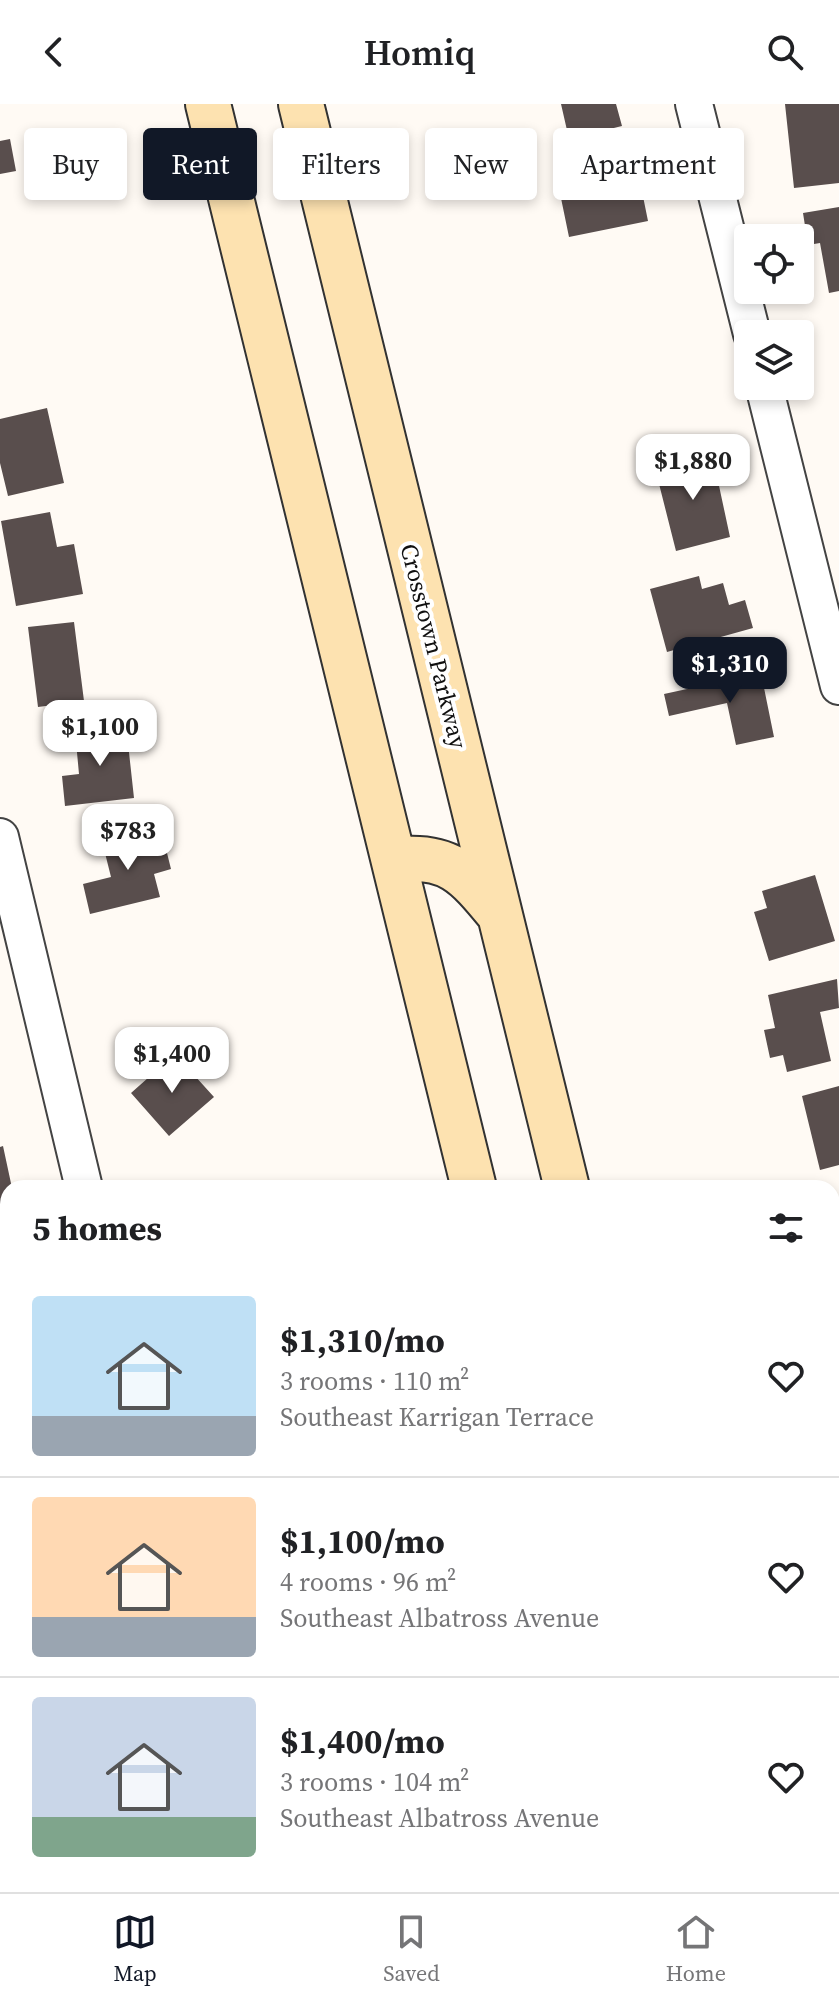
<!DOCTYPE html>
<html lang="en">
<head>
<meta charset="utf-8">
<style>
	:root { --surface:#fff; --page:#f6f6f6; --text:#202124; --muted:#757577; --line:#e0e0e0; --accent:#111827 }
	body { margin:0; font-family:"Source Serif 4",serif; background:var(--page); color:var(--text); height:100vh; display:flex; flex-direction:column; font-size:30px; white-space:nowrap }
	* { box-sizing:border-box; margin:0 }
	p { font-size:26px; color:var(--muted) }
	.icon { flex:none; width:44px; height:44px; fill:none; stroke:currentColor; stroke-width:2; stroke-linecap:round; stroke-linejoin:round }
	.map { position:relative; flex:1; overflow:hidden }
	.sheet { position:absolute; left:0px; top:1076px; width:840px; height:712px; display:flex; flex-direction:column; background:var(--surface); border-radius:24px 24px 0 0; box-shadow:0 4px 12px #0003 }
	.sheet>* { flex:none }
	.hud { position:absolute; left:24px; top:24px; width:792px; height:72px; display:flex; gap:16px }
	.controls { position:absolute; left:734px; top:120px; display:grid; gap:16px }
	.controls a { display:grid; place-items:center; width:80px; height:80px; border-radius:8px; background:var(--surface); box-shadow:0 4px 12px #0003; font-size:40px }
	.price { position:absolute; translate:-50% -68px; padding:0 18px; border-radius:16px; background:#fff; color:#222; font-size:26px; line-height:52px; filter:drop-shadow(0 2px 4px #0008) }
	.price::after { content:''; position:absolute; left:50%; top:48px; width:24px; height:18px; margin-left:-12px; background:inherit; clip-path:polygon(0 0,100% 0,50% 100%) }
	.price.on { background:var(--accent); color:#fff }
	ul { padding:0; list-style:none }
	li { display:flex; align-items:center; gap:24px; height:200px; padding:0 32px }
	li+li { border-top:2px solid var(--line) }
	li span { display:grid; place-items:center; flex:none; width:224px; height:160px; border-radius:8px; color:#555 }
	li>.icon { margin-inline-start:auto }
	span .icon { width:96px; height:96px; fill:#fffc; stroke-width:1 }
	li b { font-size:34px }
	h2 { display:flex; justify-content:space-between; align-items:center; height:96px; padding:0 32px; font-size:34px }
	.pill { padding:0 28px; border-radius:8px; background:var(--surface); box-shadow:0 4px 12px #0003; font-size:28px; line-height:72px }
	.pill.on { background:var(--accent); color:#fff }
	header { display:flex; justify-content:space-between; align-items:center; height:104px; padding:0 32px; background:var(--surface); font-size:36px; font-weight:600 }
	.tab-bar { display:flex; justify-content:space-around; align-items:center; height:112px; border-top:2px solid var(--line); background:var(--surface); font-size:22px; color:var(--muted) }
	.tab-bar a { display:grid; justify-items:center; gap:4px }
	.tab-bar .on { color:var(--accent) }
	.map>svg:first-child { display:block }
</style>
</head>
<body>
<header><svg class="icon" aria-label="back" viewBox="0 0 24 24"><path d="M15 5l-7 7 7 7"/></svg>Homiq<svg class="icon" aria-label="search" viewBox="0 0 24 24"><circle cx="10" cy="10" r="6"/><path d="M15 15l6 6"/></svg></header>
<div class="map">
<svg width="839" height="1788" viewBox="0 0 839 1788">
	<rect width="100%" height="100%" fill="#fffaf4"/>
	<path fill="#594e4d" d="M561,0H616L622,22L569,35Z
		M785,0H839V79L794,84Z
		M10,35L16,67L0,70V37Z
		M634,48L648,117L569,133L555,65Z
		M839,103V187L829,189L820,139L808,141L803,109Z
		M47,304L64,379L8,392L0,359V315Z
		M712,349L730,433L676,447L655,364Z
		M50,408L57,443L74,440L83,490L16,502L1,417Z
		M699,472L702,485L723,479L729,501L745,496L753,524L667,548L650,485Z
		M74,518L84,597L38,603L28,523Z
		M761,569L774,633L736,641L727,599L669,612L664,590Z
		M126,621L134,694L65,702L62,672L79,670L75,627Z
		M142,723L146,741L164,737L171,765L154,770L160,793L90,810L83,780L111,773L101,733Z
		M815,771L835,837L769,857L754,808L767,804L762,787Z
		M837,875L839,904L820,908L831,957L787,968L783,951L770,954L764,926L775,924L768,891Z
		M175,950L214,993L169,1032L131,989Z
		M839,982V1061L820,1066L802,992Z
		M3,1042L12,1084L4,1087L8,1104V1125L0,1127V1043Z
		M0,1158L8,1187V1237L0,1238Z
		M8,1262V1342L0,1344V1264Z
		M8,1373V1449L0,1451V1374Z
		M355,1780H417L418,1788H356Z"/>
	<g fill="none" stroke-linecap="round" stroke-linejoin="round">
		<defs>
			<path id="street" d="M694,0L752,230
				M764,282L839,582
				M0,733L84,1084
				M838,1386L839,1385
				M251,1780L253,1788"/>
			<path id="secondary" d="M208,0L474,1084
				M301,0L567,1084
				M394,756C449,749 466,770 499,810
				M626,1780L627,1788
				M659,1780L664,1788
				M715,1780L716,1788"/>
		</defs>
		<use href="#street" stroke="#434343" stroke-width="40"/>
		<use href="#secondary" stroke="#323232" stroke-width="48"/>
		<use href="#street" stroke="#fff" stroke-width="36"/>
		<use href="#secondary" stroke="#fde2b0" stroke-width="44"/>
	</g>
	<g text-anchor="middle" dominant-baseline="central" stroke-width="8" stroke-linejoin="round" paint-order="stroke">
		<g font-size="24" fill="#101010" stroke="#fff">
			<text transform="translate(434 542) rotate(76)">Crosstown Parkway</text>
		</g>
	</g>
</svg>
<div class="controls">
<a><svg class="icon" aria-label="locate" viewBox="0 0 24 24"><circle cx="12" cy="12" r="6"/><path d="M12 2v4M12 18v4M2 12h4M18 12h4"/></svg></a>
<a><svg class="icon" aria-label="layers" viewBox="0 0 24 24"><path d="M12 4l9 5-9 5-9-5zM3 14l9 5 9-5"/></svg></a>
</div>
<b class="price" style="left:693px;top:398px">$1,880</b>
<b class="price on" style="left:730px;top:601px">$1,310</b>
<b class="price" style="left:100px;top:664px">$1,100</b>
<b class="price" style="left:128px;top:768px">$783</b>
<b class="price" style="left:172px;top:991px">$1,400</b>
<div class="hud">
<a class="pill">Buy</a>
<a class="pill on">Rent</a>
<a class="pill">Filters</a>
<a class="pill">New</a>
<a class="pill">Apartment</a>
</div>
<section class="sheet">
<h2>5 homes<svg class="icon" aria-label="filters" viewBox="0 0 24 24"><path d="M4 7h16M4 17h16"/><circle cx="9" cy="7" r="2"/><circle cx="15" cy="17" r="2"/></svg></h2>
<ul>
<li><span style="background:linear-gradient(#bfe0f5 75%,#9aa5b1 0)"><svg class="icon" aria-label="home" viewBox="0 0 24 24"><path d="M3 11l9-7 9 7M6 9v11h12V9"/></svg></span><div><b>$1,310/mo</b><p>3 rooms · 110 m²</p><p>Southeast Karrigan Terrace</p></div><svg class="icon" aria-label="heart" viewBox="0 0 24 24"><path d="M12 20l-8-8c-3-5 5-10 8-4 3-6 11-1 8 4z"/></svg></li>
<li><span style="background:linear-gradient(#ffd9b3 75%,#9aa5b1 0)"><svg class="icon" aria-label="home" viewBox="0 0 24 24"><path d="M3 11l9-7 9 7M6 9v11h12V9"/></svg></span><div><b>$1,100/mo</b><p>4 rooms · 96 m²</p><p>Southeast Albatross Avenue</p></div><svg class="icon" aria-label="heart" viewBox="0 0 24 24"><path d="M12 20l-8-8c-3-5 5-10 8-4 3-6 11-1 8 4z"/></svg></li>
<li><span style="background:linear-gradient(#c9d6e8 75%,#7fa58c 0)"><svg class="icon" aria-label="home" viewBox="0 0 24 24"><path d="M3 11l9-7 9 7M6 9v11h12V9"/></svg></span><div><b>$1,400/mo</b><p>3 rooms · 104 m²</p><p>Southeast Albatross Avenue</p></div><svg class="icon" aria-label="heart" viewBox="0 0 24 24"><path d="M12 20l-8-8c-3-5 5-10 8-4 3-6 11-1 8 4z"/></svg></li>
</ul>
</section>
</div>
<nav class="tab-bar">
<a class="on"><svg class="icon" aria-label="map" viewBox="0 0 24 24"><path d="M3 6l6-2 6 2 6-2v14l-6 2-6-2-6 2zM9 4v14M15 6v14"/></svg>Map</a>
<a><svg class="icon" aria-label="saved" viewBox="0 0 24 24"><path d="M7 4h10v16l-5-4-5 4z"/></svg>Saved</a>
<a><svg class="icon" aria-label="home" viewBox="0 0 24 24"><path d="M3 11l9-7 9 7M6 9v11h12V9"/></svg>Home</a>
</nav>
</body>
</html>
